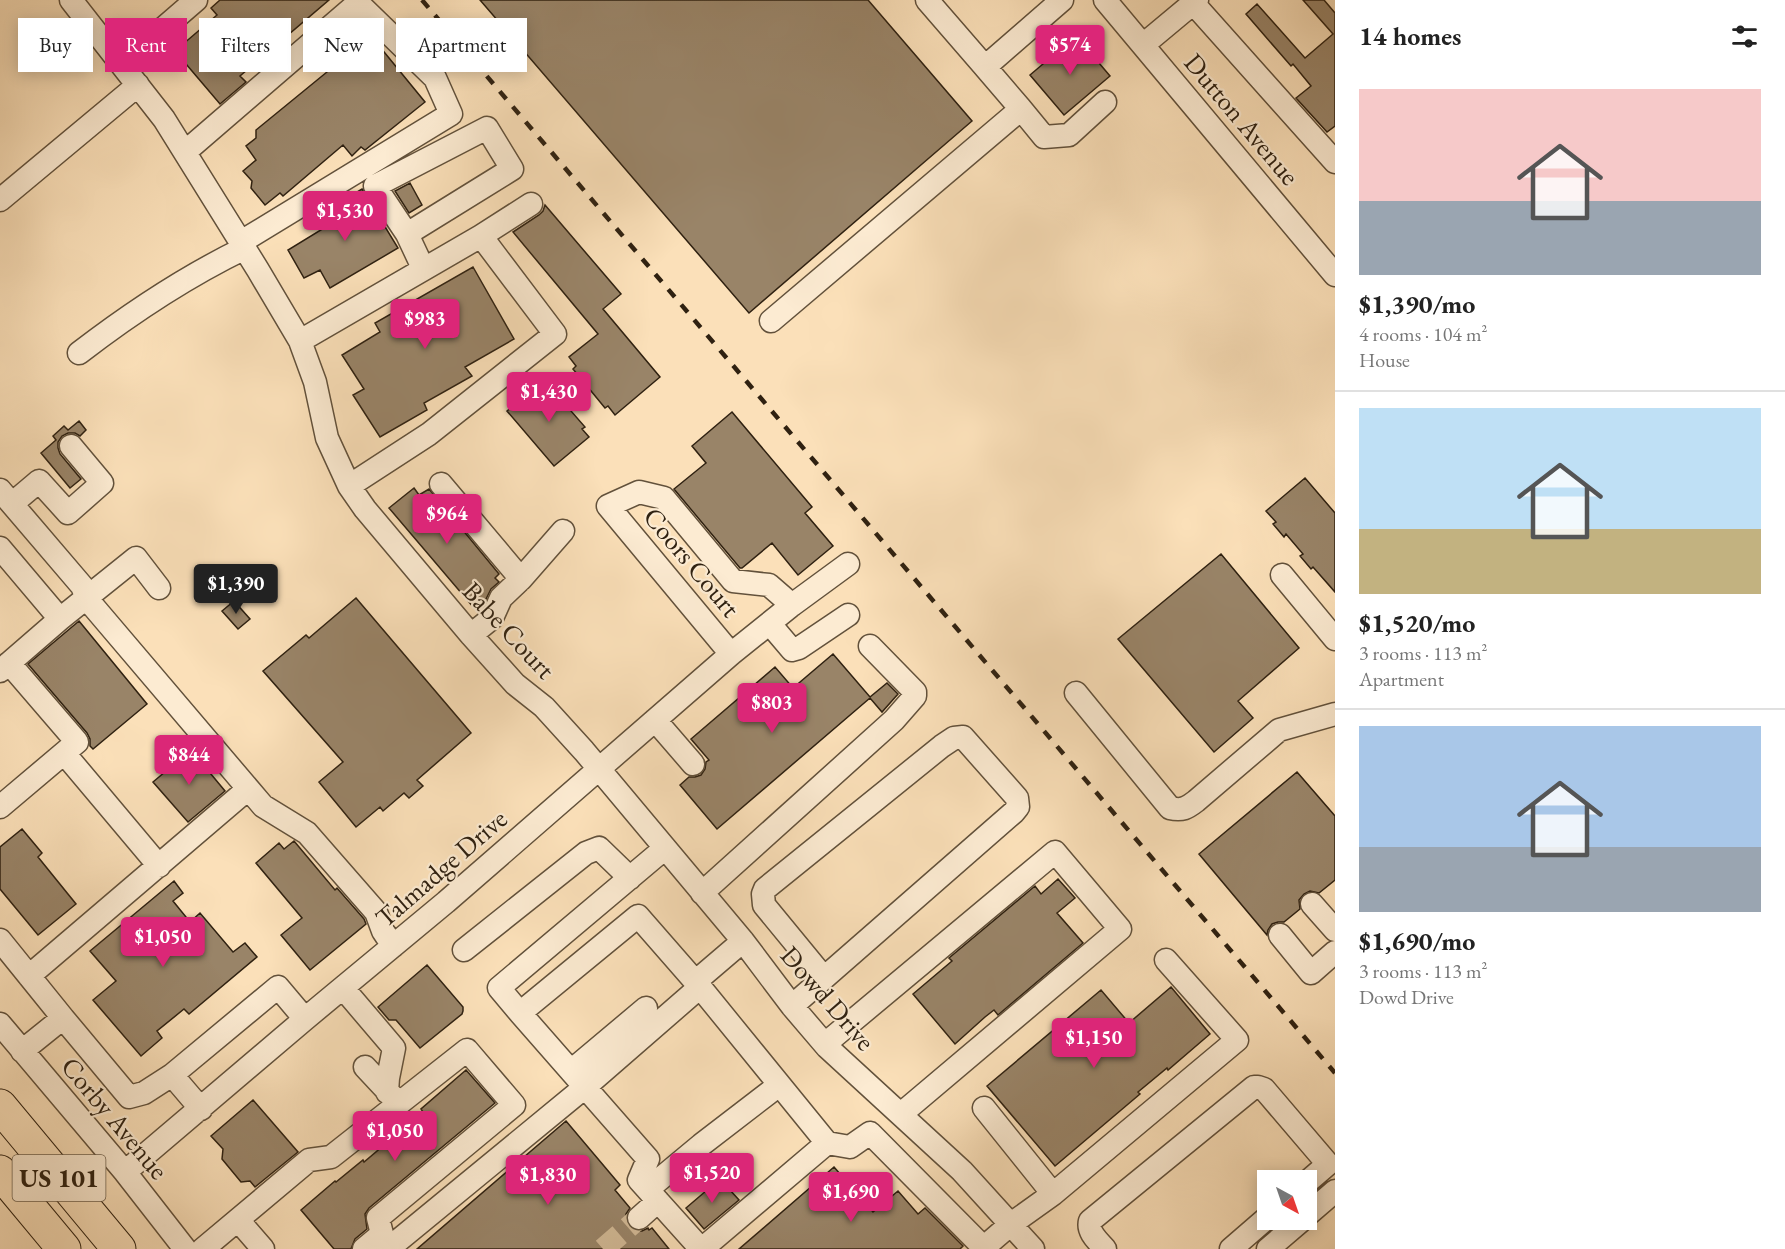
<!DOCTYPE html>
<html lang="en">
<head>
<meta charset="utf-8">
<style>
	:root { --surface:#fff; --page:#f6f6f6; --text:#222; --muted:#767676; --line:#e0e0e0; --accent:#db2777 }
	body { margin:0; font-family:"EB Garamond",serif; background:var(--page); color:var(--text); height:100vh; display:flex; flex-direction:column; font-size:22px; white-space:nowrap }
	* { box-sizing:border-box; margin:0 }
	p { font-size:20px; color:var(--muted) }
	.icon { flex:none; width:33px; height:33px; fill:none; stroke:currentColor; stroke-width:2; stroke-linecap:round; stroke-linejoin:round }
	.map { position:relative; flex:1; overflow:hidden }
	.side { display:flex; flex-direction:column; background:var(--surface); width:450px }
	.side>* { flex:none }
	.top-card { position:absolute; left:18px; top:18px; width:570px; height:54px; display:flex; gap:12px }
	.needle { width:39px; rotate:140deg }
	.fabs { position:absolute; left:1257px; top:1170px; display:grid; gap:12px }
	.fabs a { display:grid; place-items:center; width:60px; height:60px; border-radius:0px; background:var(--surface); box-shadow:0 3px 15px #0003; font-size:30px }
	.price { position:absolute; translate:-50% -51px; padding:0 14px; border-radius:6px; background:var(--accent); color:#fff; font-size:20px; line-height:39px; filter:drop-shadow(0 2px 3px #0008) }
	.price::after { content:''; position:absolute; left:50%; top:36px; width:18px; height:14px; margin-left:-9px; background:inherit; clip-path:polygon(0 0,100% 0,50% 100%) }
	.price.on { background:#222; color:#fff }
	ul { padding:0; list-style:none }
	li { display:grid; align-content:center; gap:12px; height:318px; padding:0 24px }
	li+li { border-top:2px solid var(--line) }
	li span { display:grid; place-items:center; height:186px; border-radius:0px; color:#555 }
	li>.icon { margin-inline-start:auto }
	span .icon { width:108px; height:108px; fill:#fffc; stroke-width:1 }
	li b { font-size:26px }
	h2 { display:flex; justify-content:space-between; align-items:center; height:72px; padding:0 24px; font-size:26px }
	.pill { padding:0 21px; border-radius:0px; background:var(--surface); box-shadow:0 3px 15px #0003; font-size:21px; line-height:54px }
	.pill.on { background:var(--accent); color:#fff }
	main { display:flex; flex:1; min-height:0 }
	.map>svg:first-child { display:block }
</style>
</head>
<body>
<main>
<div class="map">
<svg width="1335" height="1249" viewBox="0 0 1335 1249">
	<rect width="100%" height="100%" fill="#fbe0b9"/>
	<filter id="stains"><feTurbulence type="fractalNoise" baseFrequency=".00333" numOctaves="4"/><feColorMatrix values="0 0 0 0 .2 0 0 0 0 .09 0 0 0 0 .02 0 0 0 .5 -.17"/></filter>
	<radialGradient id="worn" r=".72"><stop offset=".6" stop-color="#630" stop-opacity="0"/><stop offset="1" stop-color="#630" stop-opacity=".3"/></radialGradient>
	<path fill="#998468" stroke="#2f2111" stroke-width="1.5" d="M220,0H329L240,76L246,82L220,104L175,51L217,15L211,8Z
		M480,0H868L972,121L749,313Z
		M1303,0H1324L1335,13V126L1327,132L1296,98L1311,86L1293,64L1291,66L1246,14L1257,4L1305,58L1333,34Z
		M371,36L425,102L365,150L361,147L352,156L343,145L283,196L280,193L265,205L251,188L252,181L243,171L256,160L246,146L256,138V130Z
		M1076,36L1110,76L1064,115L1030,75Z
		M410,183L422,205L409,213L395,191Z
		M362,189L398,248L330,288L320,270L304,278L288,250L329,225L322,213Z
		M545,205L621,294L603,309L660,377L615,415L608,406L605,408L573,369L576,366L569,357L598,334L513,232L539,215L543,211Z
		M473,267L514,339L465,367L472,376L424,403L427,410L380,437L353,395L364,389L342,355L380,332L375,323Z
		M542,381L549,390L551,388L585,427L582,429L589,437L554,466L507,411Z
		M732,412L812,507L805,513L833,546L798,575L772,543L742,568H740L674,489L706,463L692,446Z
		M79,421L86,430L80,436L75,433H68L62,436L58,442V448L60,454L81,479L70,488L41,453L56,440L53,436L64,426L68,430Z
		M1305,478L1335,513V592L1313,567L1311,569L1300,556L1303,554L1286,534L1284,537L1273,524L1276,522L1266,511Z
		M414,488L419,495L429,489L499,574L495,578L499,582L491,589L486,599L474,608L389,508Z
		M1221,554L1299,648L1238,701L1253,718L1214,752L1118,639Z
		M356,598L471,733L417,780L423,786L409,798L404,793L383,811L380,807L356,827L319,782L343,762L263,671L306,635L309,638Z
		M234,601L250,619L238,629L222,611Z
		M79,621L147,704L93,749L90,746V739L87,733L28,664Z
		M833,654L870,697L887,683L898,694L882,712L870,698L717,829L680,785L689,777H695L701,775L705,769L706,762L709,760L691,739L775,667L793,688Z
		M191,750L225,791L188,822L153,782Z
		M1297,772L1335,816V880L1319,893L1310,891L1304,894L1299,900L1300,909L1284,922H1278L1272,924L1268,930L1267,935L1199,854Z
		M22,829L42,853L38,857L76,904L38,935L0,889V847Z
		M294,841L335,890L337,888L364,919L366,924L310,970L281,935L302,918L256,863L279,843L284,849Z
		M1058,879L1075,898L1057,913L1083,943L998,1015L994,1010L985,1017L955,1044L913,994L952,961L949,958L1035,886L1041,894Z
		M174,881L183,893L173,901L190,922L200,913L233,952L245,943L257,957L189,1014L184,1009L157,1031L162,1038L141,1056L93,1000L116,981L90,951Z
		M427,965L463,1007V1011L462,1014L420,1048L396,1020H389L378,1007Z
		M1171,987L1210,1034L1168,1070L1167,1068L1138,1092L1140,1094L1055,1166L987,1086L1101,990L1129,1023Z
		M466,1070L495,1103L369,1208L365,1214L367,1229L355,1239L351,1249H334L301,1210L335,1181L336,1182L363,1160L364,1162L423,1112L421,1109Z
		M253,1100L298,1152L255,1187L250,1181L241,1182L222,1159L223,1149L211,1136Z
		M566,1121L620,1185L615,1190L630,1208L626,1214V1220L629,1227L635,1231H642L648,1228L649,1230L652,1228L669,1249H417Z
		M834,1167L873,1212L898,1191L918,1214L925,1208L963,1246L960,1249H739Z
		M720,1179L739,1200L704,1229L686,1208Z"/>
	<g fill="none" stroke-linecap="round" stroke-linejoin="round">
		<path stroke="#d2ba97" stroke-width="22" stroke-dasharray="22 11" stroke-linecap="butt" d="M603,1249L639,1218"/>
		<defs>
			<path id="minor" d="M71,0L164,119L258,270L300,341L315,382L327,438L349,486L365,509L471,635L515,684L544,707L584,751L743,941L792,1006L827,1047L962,1171L1033,1249
				M927,0L985,67L1062,0
				M1105,0L1335,275
				M1193,3L1335,162
				M1143,45L1197,0
				M122,64L196,0
				M1021,109L1044,137L1069,135L1105,102
				M185,152L358,3L435,78L451,114L241,242
				M0,200L138,85
				M407,234L375,186L487,128L512,169L407,234L423,268
				M481,236L531,204
				M771,321L1021,109L985,67
				M300,341L481,236L555,334L429,434L349,486
				M79,353C131,313 185,277 245,248
				M441,484L521,579L501,598L492,618L471,635
				M0,490L82,586L87,599L263,806L307,833L376,912L383,931L393,946
				M13,503L39,481L68,513L102,483L71,446
				M0,548L60,619L0,671
				M1282,575L1335,639
				M521,579L563,531
				M60,619L136,558L159,588
				M770,624L792,650L799,648L848,615
				M731,654L608,506L639,492L664,498L733,581L769,585L792,605
				M1076,693L1170,808C1182,811 1187,808 1196,801L1279,730L1335,714
				M655,720L693,764
				M64,753L159,866
				M0,807L77,742L9,663
				M702,893L894,720L915,696V692L870,646
				M1312,904L1335,930
				M1280,935L1311,973L1335,952
				M0,940L63,1018L22,1051
				M464,950L586,853L599,848L630,878
				M29,976L248,789
				M695,982L743,941
				M343,988L394,1048L388,1078L387,1092
				M792,1006L1014,812L1018,807L1017,798L963,737L954,738L942,746L765,889L763,894L764,905L824,978
				M520,1013L499,988L664,849
				M63,1018L129,1097L144,1093L172,1075L201,1109
				M0,1024L125,1172L185,1249
				M825,1044L1055,852L1120,929L901,1114
				M365,1067L393,1097
				M571,1071L646,1008
				M172,1075L278,987L305,1019
				M984,1108L1053,1194
				M827,1143L850,1147L870,1133L984,1248
				M125,1172L305,1019L446,902L731,654L792,605L848,564
				M648,1189L701,1145L779,1085
				M1306,1216L1335,1191
				M639,1218L658,1201
				M238,1220L263,1249
				M203,1249L309,1160L331,1157L467,1050L514,1105L378,1218L382,1234L364,1249
				M388,1249L585,1087L700,987
				M701,1249L639,1180L648,1159L520,1013L638,916L700,987L827,1143L702,1249
				M982,1249L1011,1224L1053,1194L1237,1040L1166,960
				M1105,1249C1098,1241 1087,1232 1090,1221L1254,1087H1258L1264,1089L1328,1164L1306,1183
				M1231,1249L1268,1217
				M1268,1249L1302,1220"/>
			<path id="highway" d="M0,1106L119,1249
				M0,1172L64,1249"/>
		</defs>
		<use href="#minor" stroke="#62513b" stroke-width="25"/>
		<use href="#highway" stroke="#2f2111" stroke-width="35"/>
		<use href="#minor" stroke="#fcebd2" stroke-width="22"/>
		<use href="#highway" stroke="#fbe0b9" stroke-width="33"/>
		<path stroke="#2f2111" stroke-width="4.5" stroke-dasharray="10 10" stroke-linecap="butt" d="M422,0L1335,1073"/>
	</g>
	<g text-anchor="middle" dominant-baseline="central" stroke-width="4.5" stroke-linejoin="round" paint-order="stroke">
		<rect fill="#fcebd2" stroke="#6c5e4b" stroke-width="1.5" x="12.5" y="1155" width="93" height="46" rx="4.5"/>
		<g font-size="26" font-weight="bold" fill="#2f2111">
			<text x="59" y="1178">US 101</text>
		</g>
		<g font-size="27" fill="#2f2111" stroke="#fcebd2">
			<text transform="translate(1242 119) rotate(50)">Dutton Avenue</text>
			<text transform="translate(692 562) rotate(50)">Coors Court</text>
			<text transform="translate(509 630) rotate(47)">Babe Court</text>
			<text transform="translate(441 868) rotate(-41)">Talmadge Drive</text>
			<text transform="translate(828 998) rotate(49)">Dowd Drive</text>
			<text transform="translate(115 1118) rotate(50)">Corby Avenue</text>
		</g>
	</g>
	<rect width="100%" height="100%" filter="url(#stains)"/>
	<rect width="100%" height="100%" fill="url(#worn)"/>
</svg>
<div class="fabs">
<a><svg class="needle" viewBox="-14 -14 28 28"><path d="M0-13l5 13h-10z" fill="#e53935"/><path d="M0 13l5-13h-10z" fill="#767676"/></svg></a>
</div>
<b class="price" style="left:1070px;top:76px">$574</b>
<b class="price" style="left:345px;top:242px">$1,530</b>
<b class="price" style="left:425px;top:350px">$983</b>
<b class="price" style="left:549px;top:423px">$1,430</b>
<b class="price" style="left:447px;top:545px">$964</b>
<b class="price on" style="left:236px;top:615px">$1,390</b>
<b class="price" style="left:772px;top:734px">$803</b>
<b class="price" style="left:189px;top:786px">$844</b>
<b class="price" style="left:163px;top:968px">$1,050</b>
<b class="price" style="left:1094px;top:1069px">$1,150</b>
<b class="price" style="left:395px;top:1162px">$1,050</b>
<b class="price" style="left:712px;top:1204px">$1,520</b>
<b class="price" style="left:548px;top:1206px">$1,830</b>
<b class="price" style="left:851px;top:1223px">$1,690</b>
<div class="top-card">
<a class="pill">Buy</a>
<a class="pill on">Rent</a>
<a class="pill">Filters</a>
<a class="pill">New</a>
<a class="pill">Apartment</a>
</div>
</div>
<section class="side">
<h2>14 homes<svg class="icon" aria-label="filters" viewBox="0 0 24 24"><path d="M4 7h16M4 17h16"/><circle cx="9" cy="7" r="2"/><circle cx="15" cy="17" r="2"/></svg></h2>
<ul>
<li><span style="background:linear-gradient(#f6c9c9 60%,#9aa5b1 0)"><svg class="icon" aria-label="home" viewBox="0 0 24 24"><path d="M3 11l9-7 9 7M6 9v11h12V9"/></svg></span><div><b>$1,390/mo</b><p>4 rooms · 104 m²</p><p>House</p></div></li>
<li><span style="background:linear-gradient(#bfe0f5 65%,#c2b280 0)"><svg class="icon" aria-label="home" viewBox="0 0 24 24"><path d="M3 11l9-7 9 7M6 9v11h12V9"/></svg></span><div><b>$1,520/mo</b><p>3 rooms · 113 m²</p><p>Apartment</p></div></li>
<li><span style="background:linear-gradient(#a9c7e8 65%,#9aa5b1 0)"><svg class="icon" aria-label="home" viewBox="0 0 24 24"><path d="M3 11l9-7 9 7M6 9v11h12V9"/></svg></span><div><b>$1,690/mo</b><p>3 rooms · 113 m²</p><p>Dowd Drive</p></div></li>
</ul>
</section>
</main>
</body>
</html>
